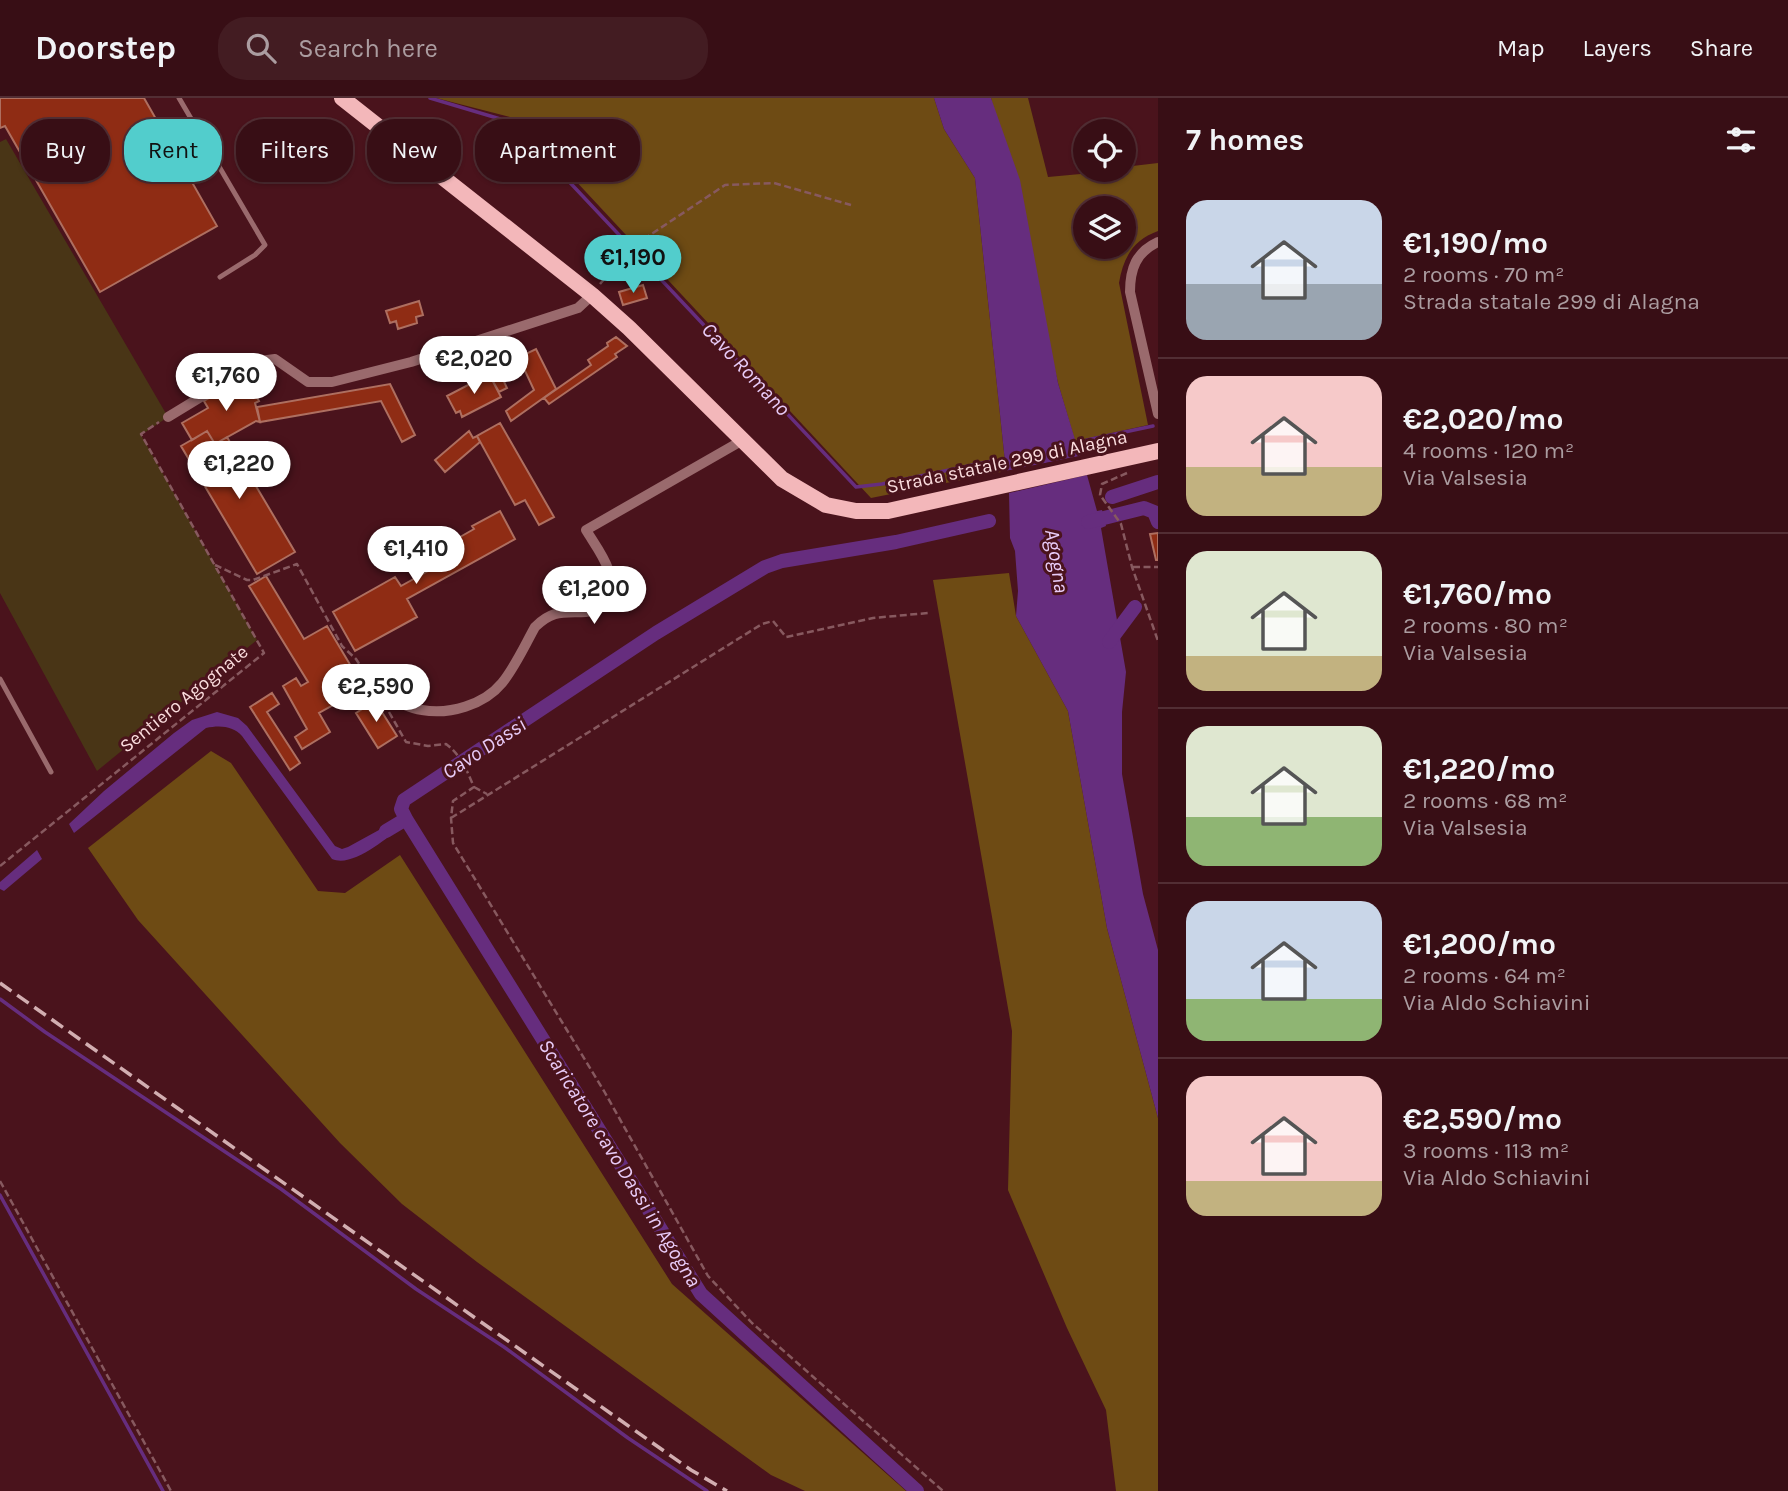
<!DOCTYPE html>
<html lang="en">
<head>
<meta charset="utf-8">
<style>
	:root { --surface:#380e15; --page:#431c22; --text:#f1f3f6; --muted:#ab9ca0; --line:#522e34; --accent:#52cdcc }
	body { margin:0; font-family:Karla,sans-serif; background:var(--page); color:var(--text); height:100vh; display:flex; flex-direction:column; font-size:26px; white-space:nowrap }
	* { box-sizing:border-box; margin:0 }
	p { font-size:23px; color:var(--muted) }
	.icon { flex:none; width:38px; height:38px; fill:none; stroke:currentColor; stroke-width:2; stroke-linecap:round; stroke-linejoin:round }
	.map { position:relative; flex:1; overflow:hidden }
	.panel { display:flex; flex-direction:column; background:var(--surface); width:630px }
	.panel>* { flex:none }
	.guide { position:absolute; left:21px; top:21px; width:665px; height:63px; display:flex; gap:14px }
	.buttons { position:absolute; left:1073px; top:21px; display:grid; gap:14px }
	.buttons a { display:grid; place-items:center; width:63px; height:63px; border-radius:50%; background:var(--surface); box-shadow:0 2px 5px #0004,0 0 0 2px var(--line); font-size:35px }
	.price { position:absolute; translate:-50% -60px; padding:0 16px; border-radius:24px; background:#fff; color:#222; font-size:23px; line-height:46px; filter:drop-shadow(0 2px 4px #0008) }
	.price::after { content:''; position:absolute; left:50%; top:42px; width:21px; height:16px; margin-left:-10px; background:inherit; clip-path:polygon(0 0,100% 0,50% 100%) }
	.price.active { background:var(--accent); color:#111 }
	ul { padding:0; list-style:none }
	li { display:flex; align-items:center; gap:21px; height:175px; padding:0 28px }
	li+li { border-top:2px solid var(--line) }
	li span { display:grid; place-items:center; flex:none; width:196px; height:140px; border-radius:21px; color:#555 }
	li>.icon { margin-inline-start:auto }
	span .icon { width:84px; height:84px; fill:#fffc; stroke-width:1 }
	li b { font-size:30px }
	h2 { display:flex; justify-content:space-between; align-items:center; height:84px; padding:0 28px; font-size:30px }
	.pill { padding:0 24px; border-radius:28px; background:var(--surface); box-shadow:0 2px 5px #0004,0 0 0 2px var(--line); font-size:24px; line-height:63px }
	.pill.active { background:var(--accent); color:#111 }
	header { display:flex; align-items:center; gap:42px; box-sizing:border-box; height:98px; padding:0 35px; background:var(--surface); border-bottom:2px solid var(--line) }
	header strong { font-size:33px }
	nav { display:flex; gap:38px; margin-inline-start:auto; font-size:24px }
	.search { width:490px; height:63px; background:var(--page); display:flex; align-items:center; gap:18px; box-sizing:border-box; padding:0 24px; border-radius:28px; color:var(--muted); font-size:26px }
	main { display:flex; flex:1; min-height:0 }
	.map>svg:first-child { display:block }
</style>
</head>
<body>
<header>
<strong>Doorstep</strong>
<div class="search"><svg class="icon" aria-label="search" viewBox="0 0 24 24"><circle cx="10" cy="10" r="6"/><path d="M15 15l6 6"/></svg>Search here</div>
<nav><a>Map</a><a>Layers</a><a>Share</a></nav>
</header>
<main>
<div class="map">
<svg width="1158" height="1393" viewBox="0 0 1158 1393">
	<rect width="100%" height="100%" fill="#4a131c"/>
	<path fill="#493516" d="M6,41L168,319L141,337L257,542L97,673L0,495V44Z"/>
	<path fill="#6e4b14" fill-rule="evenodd" d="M436,0H934L944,31L975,80L1006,373L871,400L518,21Z
		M991,0H1028L1048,79L1124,72V69L1158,65V133C1133,142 1123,160 1119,185L1148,327L1075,343L1058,285ZM1085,110H1124V149H1085Z
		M1009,475L1016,518L1068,613L1107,830L1158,1020V1393H1116L1106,1312L1067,1230L1008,1092L1012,933L933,482Z
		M211,653L231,665L318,793L345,795L400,757L672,1186L906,1393H805L771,1377L477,1164L402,1106L340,1045L138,822L88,750Z"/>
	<path fill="#662d7e" d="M934,0H991L1020,82L1058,285L1080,358L1006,373L975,80L944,31Z
		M1087,377L1097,413L1102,412L1106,428L1101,430L1126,574L1122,614V676L1143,796L1158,852V1020L1107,830L1068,613L1016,518L1018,493L1015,453L1010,440L1009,395Z
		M217,614L238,620L247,628L335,748L342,751L348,749L399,721L403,728C386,740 353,770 332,761L242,638C233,628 220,627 206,630L74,735L69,726L104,693L174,635L192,622Z
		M37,752L42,761L4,793L0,791V784Z"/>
	<path fill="#4a131c" d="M1080,358L1081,362L1007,377L1006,373Z"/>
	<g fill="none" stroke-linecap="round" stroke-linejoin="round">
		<path stroke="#662d7e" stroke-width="3.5" d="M430,0L514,25L856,389L882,386L992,363
			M1087,342L1153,328
			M0,901L45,934L281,1091L416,1191L504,1249L628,1340L707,1393
			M0,1097L163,1393"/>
		<path stroke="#662d7e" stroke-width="14" d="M1112,399L1158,384
			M1088,424L1144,410L1154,414L1158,424
			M1109,544L1135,509
			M406,721L701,1196L917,1393
			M386,733L406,721L401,711L404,702L656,535L765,469L782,463L896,444L989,423"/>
	</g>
	<path fill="#8f2c14" stroke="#ae6f60" stroke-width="2" d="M0,0H144L217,128L100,194L5,28L0,30Z
		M643,187L647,200L623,207L619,194Z
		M419,203L423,217L416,219L417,225L398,231L396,223L390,225L386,213Z
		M616,239L627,248L615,256L617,259L549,306L544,300L591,267L588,262L608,248L607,245Z
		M522,248L526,256L536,251L556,291L511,323L506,313L534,292L520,262L499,273L507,290L499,294L489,276L480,281L475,271Z
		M489,276L501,299L462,319L460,313L456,315L447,298Z
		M245,279L259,303L255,305L260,324L256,323L215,346L207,333L192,342L182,325L208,310L204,303Z
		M390,286L415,337L402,344L381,303L260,324L257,309Z
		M500,325L554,419L539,427L525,402L515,407L477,338Z
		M207,333L215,346L227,339L295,454L257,476L181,348Z
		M469,333L473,340L477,338L480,344L445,374L435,362Z
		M500,413L515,441L407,501L417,519L355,553L333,514L395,479L401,488L460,455L453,443L474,431L472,428Z
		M1158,435V462H1156L1150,436Z
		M266,478L304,541L327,528L364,590L319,615L330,634L302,651L295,639L307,631L283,588L296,580L301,588L308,584L249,488Z
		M272,595L279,606L267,614L300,665L290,672L250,609Z
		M375,603L397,638L378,650L356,615Z"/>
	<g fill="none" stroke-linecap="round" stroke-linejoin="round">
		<path stroke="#87595f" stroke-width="2.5" stroke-dasharray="7 3.5" stroke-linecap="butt" d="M600,186L629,151L725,87L774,85L851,107
			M1127,375L1102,386L1100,397L1121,426L1132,469L1158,543
			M215,467L247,482H253L297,466L342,548L356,561L371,584
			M1133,469H1158
			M389,614L406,644L428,648L446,646C461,657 467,673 474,689L453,703L451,720L453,745L604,993L708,1178L752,1225L943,1393
			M474,689L487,696
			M451,720L762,526L773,523L786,539L873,520L928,515
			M0,768L264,555L141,336L159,324
			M0,1083L171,1393"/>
		<path stroke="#9a6a6d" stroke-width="5" d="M179,0L265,147L255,157L220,179
			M0,581L51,674"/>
		<path stroke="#9a6a6d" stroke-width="10" d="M1158,144C1136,154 1130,171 1130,194L1158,316
			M168,319L260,263L275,261L308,284H332L411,264L578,210L592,197
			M377,593C391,600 406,610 422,612C449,617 484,607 502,585C515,569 525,547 535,529C553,511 564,515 586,514C594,513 600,508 605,503C622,480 598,452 586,432L743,342"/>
		<path stroke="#f3b7ba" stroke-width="16" d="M342,0L592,197L629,230L782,381L826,407L856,413H888L1158,353"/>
		<path stroke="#d2aeb1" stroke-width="3.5" stroke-dasharray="14 7" stroke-linecap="butt" d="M0,885L691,1372L727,1393"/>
	</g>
	<g text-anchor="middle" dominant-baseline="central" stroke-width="6" stroke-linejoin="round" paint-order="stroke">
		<g font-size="19" fill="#fbddde" stroke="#4a131c">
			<text transform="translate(1007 364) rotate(-12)">Strada statale 299 di Alagna</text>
			<text transform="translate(184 601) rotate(-39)">Sentiero Agognate</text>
		</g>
		<g font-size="21" font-style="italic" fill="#e8cbf7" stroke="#4a131c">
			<text transform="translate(746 271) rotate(47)">Cavo Romano</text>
			<text transform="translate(1057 463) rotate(81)">Agogna</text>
			<text transform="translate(484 650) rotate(-33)">Cavo Dassi</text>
			<text transform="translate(620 1065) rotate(58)">Scaricatore cavo Dassi in Agogna</text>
		</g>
	</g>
</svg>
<div class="buttons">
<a><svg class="icon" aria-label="locate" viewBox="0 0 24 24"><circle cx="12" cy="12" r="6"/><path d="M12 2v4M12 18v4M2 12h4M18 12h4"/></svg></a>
<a><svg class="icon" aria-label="layers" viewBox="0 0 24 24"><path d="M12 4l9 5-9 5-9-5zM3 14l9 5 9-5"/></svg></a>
</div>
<b class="price active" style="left:633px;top:197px">€1,190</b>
<b class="price" style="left:474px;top:298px">€2,020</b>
<b class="price" style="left:226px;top:315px">€1,760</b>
<b class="price" style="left:239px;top:403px">€1,220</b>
<b class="price" style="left:416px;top:488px">€1,410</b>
<b class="price" style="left:594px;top:528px">€1,200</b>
<b class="price" style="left:376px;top:626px">€2,590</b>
<div class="guide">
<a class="pill">Buy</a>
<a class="pill active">Rent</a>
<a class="pill">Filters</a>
<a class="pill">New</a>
<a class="pill">Apartment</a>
</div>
</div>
<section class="panel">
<h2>7 homes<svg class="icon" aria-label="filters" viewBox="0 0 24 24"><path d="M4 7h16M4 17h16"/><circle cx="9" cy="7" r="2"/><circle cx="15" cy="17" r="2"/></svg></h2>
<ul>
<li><span style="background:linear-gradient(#c9d6e8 60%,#9aa5b1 0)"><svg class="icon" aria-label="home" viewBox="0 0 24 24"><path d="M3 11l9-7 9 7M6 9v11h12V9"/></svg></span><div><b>€1,190/mo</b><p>2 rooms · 70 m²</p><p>Strada statale 299 di Alagna</p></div></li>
<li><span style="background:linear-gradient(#f6c9c9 65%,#c2b280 0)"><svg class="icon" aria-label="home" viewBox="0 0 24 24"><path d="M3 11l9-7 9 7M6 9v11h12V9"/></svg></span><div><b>€2,020/mo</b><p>4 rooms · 120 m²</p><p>Via Valsesia</p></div></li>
<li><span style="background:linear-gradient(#dfe7d0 75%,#c2b280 0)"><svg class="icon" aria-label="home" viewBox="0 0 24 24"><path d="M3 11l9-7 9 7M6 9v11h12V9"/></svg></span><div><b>€1,760/mo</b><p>2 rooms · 80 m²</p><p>Via Valsesia</p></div></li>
<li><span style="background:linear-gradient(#dfe7d0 65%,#8fb573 0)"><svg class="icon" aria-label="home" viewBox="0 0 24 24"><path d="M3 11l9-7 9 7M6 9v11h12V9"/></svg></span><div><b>€1,220/mo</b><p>2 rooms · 68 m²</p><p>Via Valsesia</p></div></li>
<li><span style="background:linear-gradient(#c9d6e8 70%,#8fb573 0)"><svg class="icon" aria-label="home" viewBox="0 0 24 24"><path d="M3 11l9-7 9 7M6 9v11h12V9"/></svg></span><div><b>€1,200/mo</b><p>2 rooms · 64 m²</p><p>Via Aldo Schiavini</p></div></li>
<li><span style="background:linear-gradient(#f6c9c9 75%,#c2b280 0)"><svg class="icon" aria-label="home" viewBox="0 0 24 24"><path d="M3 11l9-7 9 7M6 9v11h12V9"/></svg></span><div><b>€2,590/mo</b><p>3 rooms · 113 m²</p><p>Via Aldo Schiavini</p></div></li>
</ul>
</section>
</main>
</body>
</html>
